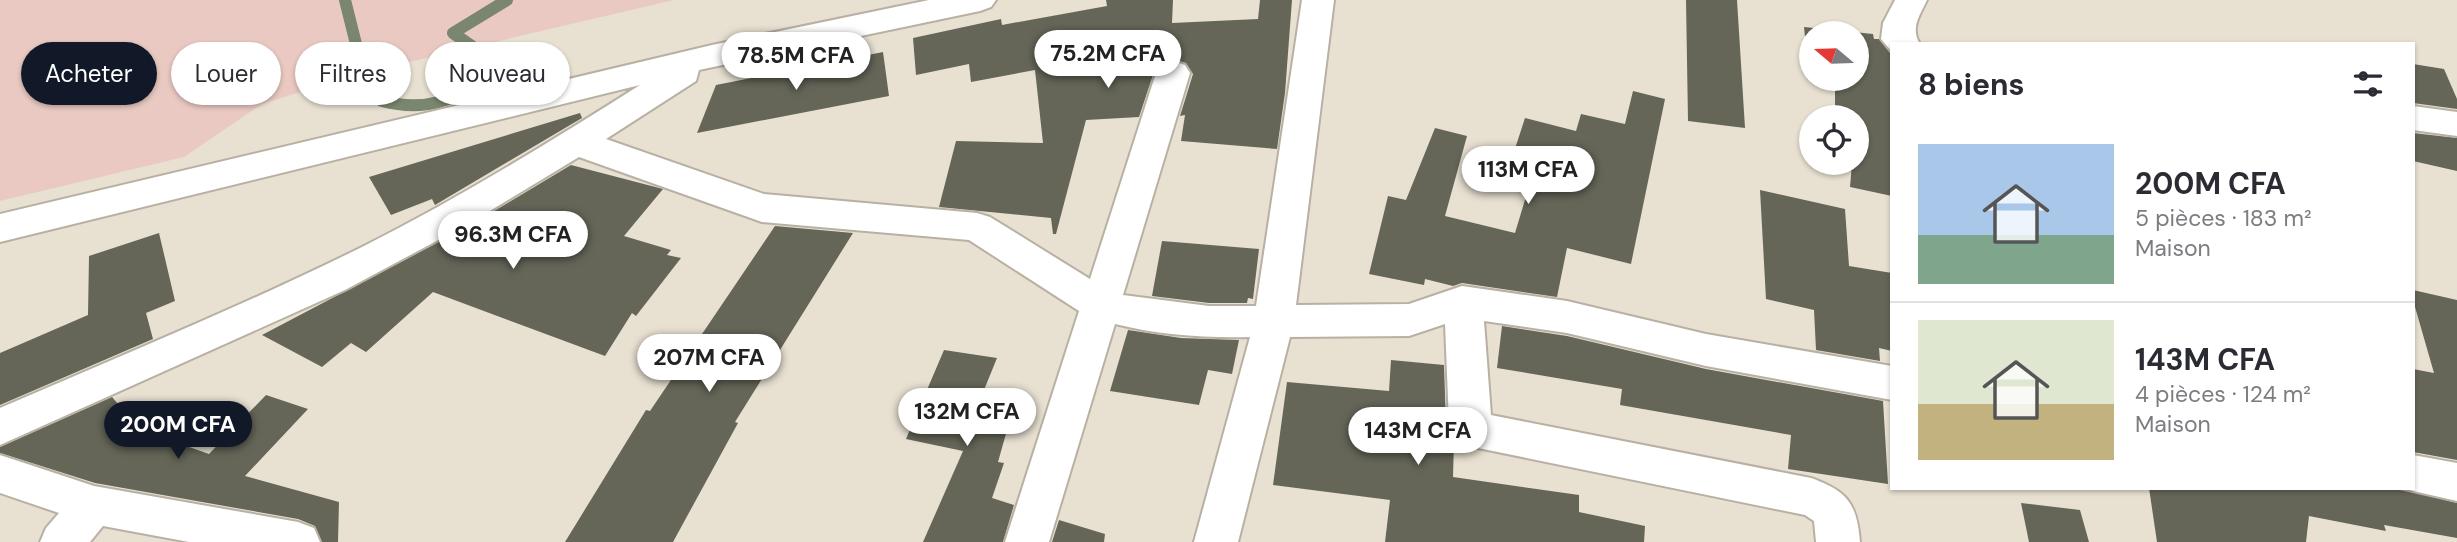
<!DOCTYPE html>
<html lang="fr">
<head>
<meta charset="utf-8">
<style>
	:root { --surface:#fff; --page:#f7f7f7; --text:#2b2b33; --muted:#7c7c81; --line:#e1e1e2; --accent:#111827 }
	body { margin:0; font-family:"DM Sans",sans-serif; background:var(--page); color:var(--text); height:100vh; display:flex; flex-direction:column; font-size:26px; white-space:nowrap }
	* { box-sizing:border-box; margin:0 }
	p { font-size:23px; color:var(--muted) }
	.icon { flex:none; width:38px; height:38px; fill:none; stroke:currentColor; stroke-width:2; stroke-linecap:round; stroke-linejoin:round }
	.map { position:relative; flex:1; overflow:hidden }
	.side { position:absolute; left:1890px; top:42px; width:525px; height:448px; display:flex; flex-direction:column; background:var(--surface); border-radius:0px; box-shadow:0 2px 5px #0004 }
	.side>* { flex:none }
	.hud { position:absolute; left:21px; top:42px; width:665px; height:63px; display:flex; gap:14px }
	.needle { width:46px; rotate:289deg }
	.buttons { position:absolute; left:1799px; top:21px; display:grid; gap:14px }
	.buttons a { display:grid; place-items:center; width:70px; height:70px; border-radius:50%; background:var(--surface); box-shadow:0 2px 5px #0004; font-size:35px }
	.price { position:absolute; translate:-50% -60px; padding:0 16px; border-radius:24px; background:#fff; color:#222; font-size:23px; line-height:46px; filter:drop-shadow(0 2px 4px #0008) }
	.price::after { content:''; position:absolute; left:50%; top:42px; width:21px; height:16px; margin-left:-10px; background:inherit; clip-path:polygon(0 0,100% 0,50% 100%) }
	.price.on { background:var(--accent); color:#fff }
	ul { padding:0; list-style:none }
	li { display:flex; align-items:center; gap:21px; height:175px; padding:0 28px }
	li+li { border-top:2px solid var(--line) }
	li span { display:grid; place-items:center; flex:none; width:196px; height:140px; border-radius:0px; color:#555 }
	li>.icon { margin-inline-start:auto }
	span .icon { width:84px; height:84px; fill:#fffc; stroke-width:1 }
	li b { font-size:30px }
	h2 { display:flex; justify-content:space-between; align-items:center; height:84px; padding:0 28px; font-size:30px }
	.tag { padding:0 24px; border-radius:32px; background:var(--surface); box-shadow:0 2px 5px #0004; font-size:24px; line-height:63px }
	.tag.on { background:var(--accent); color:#fff }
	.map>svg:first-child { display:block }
</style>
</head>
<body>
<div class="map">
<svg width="2457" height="542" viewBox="0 0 2457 542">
	<rect width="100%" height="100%" fill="#e8e1d2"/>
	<path fill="#e9c9c1" d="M0,0H674L358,74L262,104L184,157L0,201Z"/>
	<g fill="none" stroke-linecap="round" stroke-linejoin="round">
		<path stroke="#7a866f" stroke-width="12" d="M345,0L358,52L382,101C424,112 456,101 490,76L483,54L453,33L507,0"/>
	</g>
	<path fill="#656658" d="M1106,0H1173L1172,23L1258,19L1260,0H1292L1285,93L1277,149L1181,141L1185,115L1180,116L1193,74L1186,63L1172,59L1160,63L1154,72L1139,117L1086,120L1056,234H1053L1051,218L939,207L956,141L1043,143L1035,70L971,82L969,64L916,75L913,38L1001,19L1002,25L1107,6Z
		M1686,0H1737L1745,128L1688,121Z
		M1804,27L1873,34L1874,39H1879L1890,53L1892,196L1850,187L1852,163H1857V117H1835V79H1857V33H1811V67L1808,66Z
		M883,52L889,96L697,133L716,85Z
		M2413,64L2444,69L2457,99V109L2413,103Z
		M1633,91L1665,99L1631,264L1567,248L1557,297L1462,283L1453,286L1425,279L1424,285L1369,274L1388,196L1406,200L1435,128L1467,136L1445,216L1515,233L1534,170L1510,164L1525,118L1576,131L1581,114L1625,124Z
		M580,113L582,118L435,205L432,199L391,215L369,177Z
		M2413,133L2457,138V171L2413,161Z
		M571,165L663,189L624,236L671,250L667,255L681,258L636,316L632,313L605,356L433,292L366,352L351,343L322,367L262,335L471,225Z
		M1760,190L1845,209L1849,266L1892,273V351L1879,348L1880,361L1816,350L1814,310L1766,299Z
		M775,226L853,233L735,422L738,423L673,542H565L646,410L650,411Z
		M159,233L175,301L146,313L153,339L0,405V353L88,315L89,256Z
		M1162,241L1259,249L1253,299L1248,298L1247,303H1209L1152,296Z
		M2413,290L2457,300V460L2413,452V369L2434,373L2413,300Z
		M1502,326L1567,336L1706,369L1883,401L1888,484L1788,469L1791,435L1620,405L1622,389L1497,368Z
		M1128,330L1181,338L1239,340L1232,374L1208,370L1199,405L1110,391Z
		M944,350L997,358L984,390L1016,398L998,462L1004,463L992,498L1014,505L1003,542H923L963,451L906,439Z
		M1391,360L1444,365L1446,424L1454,440L1453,477L1579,495V512L1645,526L1644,542H1385L1390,500L1273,485L1287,382L1389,391Z
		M266,395L308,409L245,476L339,502L338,542H322L315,526L298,519L95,483L0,453V447L112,397L141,430L209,454Z
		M2149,488H2398L2457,503V538L2384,525L2386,531L2309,516L2306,542H2157Z
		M2021,503L2080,510L2089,542H2029Z
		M1059,520L1105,534L1104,542H1052Z"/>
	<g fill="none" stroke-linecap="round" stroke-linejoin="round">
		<defs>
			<path id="minor" d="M929,0H996L991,7L980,11L699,70L696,81L606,139L764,194L977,213L990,217L1090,279L1156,73L1161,65L1173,61L1185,65L1190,73L1123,295L1209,306H1256L1302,0H1334L1296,305L1409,304L1462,286L1567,301L1706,334L1892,366V400L1706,366L1567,333L1484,321L1491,415L1811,478C1847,491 1857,503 1860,542H1816L1814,521L1805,515L1473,447L1455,437L1449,424L1445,324L1409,336L1290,337L1238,542H1194L1250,337C1204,338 1159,335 1115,324L1049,542H1005L1079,311L969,240L762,222L579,157L470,223L345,290L0,445V408C122,355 245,305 364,246C459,198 550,142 640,85L0,242V214L712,45Z
				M1895,0H1927C1920,15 1910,28 1920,44H1892V52L1881,39L1883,23Z
				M2413,106L2457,112V136L2413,130Z
				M0,455L94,486L298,522L314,528L320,542H189L103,526L90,542H40L46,528L59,513L0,493Z
				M2413,455L2457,463V501L2400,488H2413Z"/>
		</defs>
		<use href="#minor" stroke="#b8b1a3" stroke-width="4"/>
		<use href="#minor" fill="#fff" fill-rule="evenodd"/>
	</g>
</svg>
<div class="buttons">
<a><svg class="needle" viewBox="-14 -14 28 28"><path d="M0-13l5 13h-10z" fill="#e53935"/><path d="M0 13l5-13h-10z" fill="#7c7c81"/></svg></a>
<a><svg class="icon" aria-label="locate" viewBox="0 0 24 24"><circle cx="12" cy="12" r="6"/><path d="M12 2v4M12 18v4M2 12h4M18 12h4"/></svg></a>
</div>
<b class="price" style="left:1108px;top:90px">75.2M CFA</b>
<b class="price" style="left:796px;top:92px">78.5M CFA</b>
<b class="price" style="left:1528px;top:206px">113M CFA</b>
<b class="price" style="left:513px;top:271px">96.3M CFA</b>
<b class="price" style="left:709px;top:394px">207M CFA</b>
<b class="price" style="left:967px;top:448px">132M CFA</b>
<b class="price on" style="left:178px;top:461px">200M CFA</b>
<b class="price" style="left:1418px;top:467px">143M CFA</b>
<div class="hud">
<a class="tag on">Acheter</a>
<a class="tag">Louer</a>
<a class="tag">Filtres</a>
<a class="tag">Nouveau</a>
</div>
<section class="side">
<h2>8 biens<svg class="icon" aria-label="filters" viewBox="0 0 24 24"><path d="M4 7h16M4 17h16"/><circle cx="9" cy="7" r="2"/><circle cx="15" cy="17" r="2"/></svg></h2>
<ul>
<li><span style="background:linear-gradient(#a9c7e8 65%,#7fa58c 0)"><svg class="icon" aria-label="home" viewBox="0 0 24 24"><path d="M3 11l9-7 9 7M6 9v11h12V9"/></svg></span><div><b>200M CFA</b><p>5 pièces · 183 m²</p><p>Maison</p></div></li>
<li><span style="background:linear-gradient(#dfe7d0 60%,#c2b280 0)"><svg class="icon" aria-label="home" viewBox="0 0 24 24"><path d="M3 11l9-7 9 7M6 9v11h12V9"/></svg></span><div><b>143M CFA</b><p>4 pièces · 124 m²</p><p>Maison</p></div></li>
</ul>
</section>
</div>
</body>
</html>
